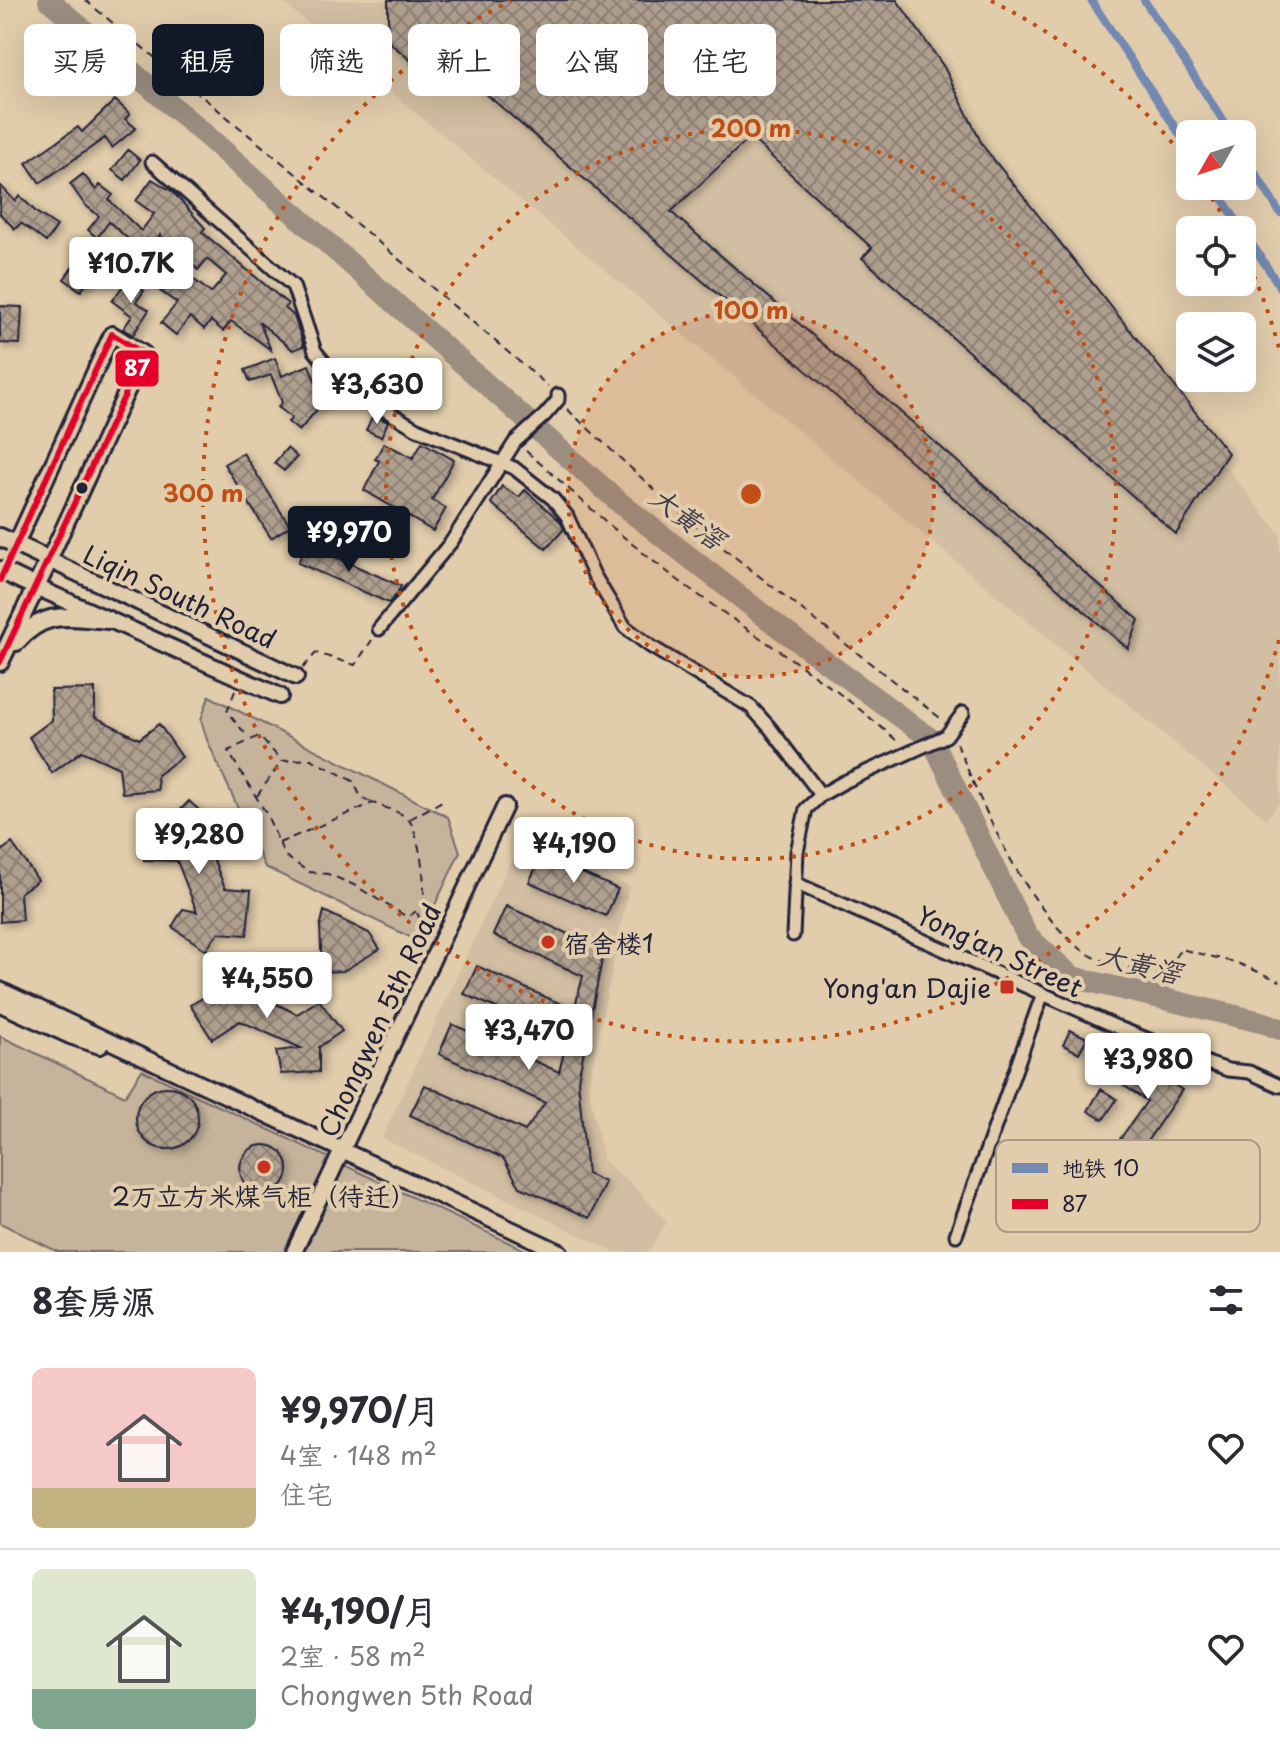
<!DOCTYPE html>
<html lang="zh">
<head>
<meta charset="utf-8">
<style>
	:root { --surface:#fff; --page:#f2f2f3; --text:#2b2b33; --muted:#7c7c81; --line:#e1e1e2; --accent:#111827 }
	body { margin:0; font-family:"Playpen Sans","LXGW WenKai TC",sans-serif; background:var(--page); color:var(--text); height:100vh; display:flex; flex-direction:column; font-size:30px; white-space:nowrap }
	* { box-sizing:border-box; margin:0 }
	p { font-size:26px; color:var(--muted) }
	.icon { flex:none; width:44px; height:44px; fill:none; stroke:currentColor; stroke-width:2; stroke-linecap:round; stroke-linejoin:round }
	.map { position:relative; height:1252px; overflow:hidden }
	.drawer { display:flex; flex-direction:column; background:var(--surface); flex:1 }
	.drawer>* { flex:none }
	.guide { position:absolute; left:24px; top:24px; width:800px; height:72px; display:flex; gap:16px }
	.needle { width:52px; rotate:231deg }
	.controls { position:absolute; left:1176px; top:120px; display:grid; gap:16px }
	.controls a { display:grid; place-items:center; width:80px; height:80px; border-radius:12px; background:var(--surface); box-shadow:0 8px 32px #0002; font-size:40px }
	.price { position:absolute; translate:-50% -68px; padding:0 18px; border-radius:8px; background:#fff; color:#222; font-size:26px; line-height:52px; filter:drop-shadow(0 2px 4px #0008) }
	.price::after { content:''; position:absolute; left:50%; top:48px; width:24px; height:18px; margin-left:-12px; background:inherit; clip-path:polygon(0 0,100% 0,50% 100%) }
	.price.on { background:var(--accent); color:#fff }
	ul { padding:0; list-style:none }
	li { display:flex; align-items:center; gap:24px; height:200px; padding:0 32px }
	li+li { border-top:2px solid var(--line) }
	li span { display:grid; place-items:center; flex:none; width:224px; height:160px; border-radius:12px; color:#555 }
	li>.icon { margin-inline-start:auto }
	span .icon { width:96px; height:96px; fill:#fffc; stroke-width:1 }
	li b { font-size:34px }
	h2 { display:flex; justify-content:space-between; align-items:center; height:96px; padding:0 32px; font-size:34px }
	.tag { padding:0 28px; border-radius:12px; background:var(--surface); box-shadow:0 8px 32px #0002; font-size:28px; line-height:72px }
	.tag.on { background:var(--accent); color:#fff }
	.map>svg:first-child { display:block }
</style>
</head>
<body>
<div class="map">
<svg width="1280" height="1252" viewBox="0 0 1280 1252">
	<defs>
		<pattern id="building-cross-hatch" width="8" height="8" patternUnits="userSpaceOnUse" patternTransform="scale(2)"><rect width="8" height="8" fill="#af9f8e"/><path d="M0 0l8 8M0 8l8-8" fill="none" stroke="#8e8175"/></pattern>
		<filter id="shadow"><feDropShadow dx="3.5" dy="3.5" stdDeviation="4" flood-color="#0004"/></filter>
	</defs>
	<rect width="100%" height="100%" fill="#e1ccab"/>
	<filter id="ink" filterUnits="userSpaceOnUse"><feTurbulence type="fractalNoise" baseFrequency=".0125" numOctaves="2"/><feDisplacementMap in="SourceGraphic" scale="16" xChannelSelector="R" yChannelSelector="G"/><feConvolveMatrix kernelMatrix="1 2 1 2 8 2 1 2 1" color-interpolation-filters="sRGB"/></filter>
	<g filter="url(#ink)">
		<path fill="#d2bea2" d="M280,0H866L889,52L1280,534V802L1266,819Z
			M538,840L629,886L588,1086L604,1161L633,1185L667,1222L648,1252H615L382,1138L510,862Z"/>
		<path fill="#c5b39b" stroke="#746a6b" stroke-width="2" d="M209,696L448,817L460,852L418,941L265,867L207,740L201,720Z
			M0,1036L125,1096L142,1070L529,1252H58L0,1223Z"/>
		<g fill="none" stroke-linecap="round" stroke-linejoin="round">
			<path stroke="#9b8e81" stroke-width="22" d="M49,0L209,138L620,503L780,628L932,740L1027,936L1072,977L1265,1023L1280,1029"/>
		</g>
		<path fill="url(#building-cross-hatch)" stroke="#22223b" stroke-width="2" filter="url(#shadow)" d="M388,0H897L944,67L983,146L1228,453L1176,534L862,258L872,248L750,137L671,212L1139,620L1128,649L455,67L438,84L388,41Z
			M115,100L130,114L125,119L136,128L112,148L105,138L40,183L26,163L78,127L82,132Z
			M128,150L140,160L125,180L112,170Z
			M83,174L96,190L100,185L113,195L109,200L141,231L154,214L136,201L152,179L173,192L205,228L202,232L288,304L285,308L294,316L304,346L293,350L259,322L271,350L231,321L223,331L211,321L204,329L190,317L176,335L161,323L177,303L160,291L170,277L184,287L192,278L211,293L226,275L207,259L198,270L160,235L145,254L109,222L97,238L88,230L99,216L85,205L70,184Z
			M0,185L15,201L20,196L36,212L57,226L46,242L21,223L15,229L0,214Z
			M110,238L116,242L111,249L118,255L109,266L103,260L81,291L64,279L80,257L88,263Z
			M141,251L170,272L164,281L134,260Z
			M128,279L144,291L136,302L149,310L133,335L123,329L132,316L112,301Z
			M0,306L22,307L20,344L0,343Z
			M275,358L282,376L309,365L316,383L324,376L335,388L299,431L288,422L292,418L278,407L282,402L271,375L250,382L245,370Z
			M373,415L388,422L381,437L366,430Z
			M422,442L454,460L432,500L446,508L433,531L364,490L379,461L375,459L384,443L413,458Z
			M287,448L297,457L284,471L274,463Z
			M243,453L290,526L271,538L224,464Z
			M502,486L519,497L525,490L560,521L564,529L546,549L491,503Z
			M374,527L386,535L379,548L366,540Z
			M306,544L401,586L397,594L389,603L298,563Z
			M95,689V717L139,739L159,724L182,757L157,775L158,790L122,793L119,768L82,751L52,773L29,737L52,720L51,690Z
			M189,801L221,830L208,846L225,888L251,890L247,935L218,933L206,950L172,927L183,909L197,912L177,861L144,860L145,824L169,822Z
			M12,843L38,880L20,893L22,920L0,922V852Z
			M542,855L618,889L606,916L529,882Z
			M506,906L604,950L578,1080L587,1174L605,1182L590,1218L520,1187L503,1158L410,1115L425,1085L525,1131L545,1103L439,1054L452,1024L559,1072L567,1039L464,994L477,966L574,1010L583,976L493,935Z
			M324,911L369,933L380,949L343,971L322,972L320,927Z
			M245,968L246,989L297,1014L319,1000L342,1031L319,1047V1072L281,1074L276,1051L301,1048L240,1021L212,1039L190,1005L213,992L216,969Z
			M1070,1030L1087,1038L1079,1053L1063,1045Z
			M1140,1054L1157,1066L1154,1071L1182,1090L1139,1153L1120,1139L1147,1101L1120,1083Z
			M136 1118a31 31 0 1 1 62 0a31 31 0 1 1-62 0Z
			M1101,1089L1117,1099L1103,1120L1088,1111Z
			M240 1169a24 24 0 1 1 48 0a24 24 0 1 1-48 0Z"/>
		<g fill="none" stroke-linecap="round" stroke-linejoin="round">
			<defs>
				<path id="minor" d="M152,162L293,286L315,351L344,386L417,429L514,468L553,499L567,516L594,575L625,627L650,646L751,707L770,728L821,795
					M379,629L452,541L515,442L545,415L558,400V395
					M795,883L1119,1028L1210,1064L1228,1070L1249,1072L1280,1086
					M793,935L797,852L806,809L821,795L844,782L946,736L963,713
					M956,1235L1042,996"/>
				<path id="tertiary" d="M16,544L112,334L144,354L49,560L296,677
					M36,587L280,696
					M0,990L560,1252
					M0,1004L70,1036L100,1046
					M294,1252L505,806"/>
				<path id="secondary" d="M0,537L49,560L0,662
					M0,570L36,587
					M16,642C46,609 68,617 108,620"/>
			</defs>
			<use href="#minor" stroke="#22223b" stroke-width="17"/>
			<use href="#tertiary" stroke="#22223b" stroke-width="20"/>
			<use href="#secondary" stroke="#22223b" stroke-width="22"/>
			<path stroke="#22223b" stroke-width="2" stroke-dasharray="8 6" stroke-linecap="butt" d="M85,0L376,240L548,386
				M567,409L685,518L944,721
				M526,451C571,490 614,531 661,567C739,628 825,675 898,742
				M303,668L316,653L355,665L372,640
				M235,691L227,712L249,738
				M957,743C981,805 1032,921 1090,955C1105,964 1143,970 1162,975L1181,949L1237,963L1280,981
				M257,796L281,762
				M410,819L444,800
				M279,843L373,803C384,808 400,811 408,819C418,828 427,885 423,899C421,908 415,913 407,917L354,885L328,874L309,872L285,856L266,813L228,751L259,736L282,761L311,759L353,781L361,797L373,803
				M417,913L429,936"/>
			<use href="#minor" stroke="#e1ccab" stroke-width="11"/>
			<use href="#tertiary" stroke="#e1ccab" stroke-width="14"/>
			<use href="#secondary" stroke="#e1ccab" stroke-width="16"/>
			<defs>
				<path id="bus-1" d="M0,580L112,334L144,354L0,662"/>
			</defs>
			<use href="#bus-1" stroke="#e1ccab" stroke-width="12"/>
			<use href="#bus-1" stroke="#e4002b" stroke-width="6"/>
			<defs>
				<path id="metro-1" d="M1091,0L1190,150
					M1144,0L1232,134
					M1242,151L1280,213
					M1214,186L1280,287"/>
			</defs>
			<use href="#metro-1" stroke="#e1ccab" stroke-width="14"/>
			<use href="#metro-1" stroke="#7389b2" stroke-width="8"/>
		</g>
	</g>
	<circle cx="751" cy="494" r="183" fill="#c04e15" fill-opacity=".12"/>
	<g fill="none" stroke="#c04e15" stroke-width="4" stroke-dasharray="4 8">
		<circle cx="751" cy="494" r="183"/>
		<circle cx="751" cy="494" r="365"/>
		<path d="M1279 640A548 548 0 1 1 511 1M991 1A548 548 0 0 1 1189 164M1205 188A548 548 0 0 1 1230 228M1244 254A548 548 0 0 1 1279 348"/>
	</g>
	<circle fill="#22223b" stroke="#e1ccab" stroke-width="3" cx="82" cy="488" r="7"/>
	<g fill="#c8321e" stroke="#e1ccab" stroke-width="3">
		<circle cx="548" cy="942" r="8"/>
		<rect x="999" y="979" width="16" height="16" rx="4"/>
		<circle cx="264" cy="1167" r="8"/>
	</g>
	<g text-anchor="middle" dominant-baseline="central" stroke-width="8" stroke-linejoin="round" paint-order="stroke">
		<g font-size="26" fill="#22223b" stroke="#e1ccab">
			<text transform="translate(180 596) rotate(25)">Liqin South Road</text>
			<text transform="translate(1000 951) rotate(25)">Yong'an Street</text>
			<text transform="translate(379 1020) rotate(-65)">Chongwen 5th Road</text>
		</g>
		<g font-size="26" fill="#22223b" stroke="#e1ccab" text-anchor="start">
			<text x="564" y="942">宿舍楼1</text>
			<text x="991" y="987" text-anchor="end">Yong'an Dajie</text>
			<text x="264" y="1195" text-anchor="middle">2万立方米煤气柜（待迁）</text>
		</g>
		<g font-size="28" font-style="italic" fill="#403d4c" stroke="#e1ccab">
			<text transform="translate(688 517) rotate(37)">大黄滘</text>
			<text transform="translate(1140 963) rotate(14)">大黄滘</text>
		</g>
	</g>
	<rect x="996" y="1140" width="264" height="92" rx="12" fill="#e1ccab" stroke="#a89989" stroke-width="2"/>
	<rect x="1012" y="1163" width="36" height="10" fill="#7389b2"/>
	<rect x="1012" y="1199" width="36" height="10" fill="#e4002b"/>
	<g font-size="22" fill="#22223b">
		<text x="1062" y="1176">地铁 10</text>
		<text x="1062" y="1212">87</text>
	</g>
	<circle cx="751" cy="494" r="12" fill="#c04e15" stroke="#e1ccab" stroke-width="4"/>
	<g font-size="24" text-anchor="middle" font-weight="bold" fill="#c04e15" stroke="#e1ccab" stroke-width="8" stroke-linejoin="round" paint-order="stroke">
		<text x="751" y="137">200 m</text>
		<text x="751" y="319">100 m</text>
		<text x="203" y="502">300 m</text>
	</g>
	<rect stroke="#e1ccab" stroke-width="3" x="114" y="349" width="46" height="39" rx="8" fill="#e4002b"/>
	<g font-size="22" text-anchor="middle" font-weight="bold" fill="#fff">
		<text x="137" y="376">87</text>
	</g>
</svg>
<div class="controls">
<a><svg class="needle" viewBox="-14 -14 28 28"><path d="M0-13l5 13h-10z" fill="#e53935"/><path d="M0 13l5-13h-10z" fill="#7c7c81"/></svg></a>
<a><svg class="icon" aria-label="locate" viewBox="0 0 24 24"><circle cx="12" cy="12" r="6"/><path d="M12 2v4M12 18v4M2 12h4M18 12h4"/></svg></a>
<a><svg class="icon" aria-label="layers" viewBox="0 0 24 24"><path d="M12 4l9 5-9 5-9-5zM3 14l9 5 9-5"/></svg></a>
</div>
<b class="price" style="left:131px;top:305px">¥10.7K</b>
<b class="price" style="left:377px;top:426px">¥3,630</b>
<b class="price on" style="left:349px;top:574px">¥9,970</b>
<b class="price" style="left:199px;top:876px">¥9,280</b>
<b class="price" style="left:574px;top:885px">¥4,190</b>
<b class="price" style="left:267px;top:1020px">¥4,550</b>
<b class="price" style="left:529px;top:1072px">¥3,470</b>
<b class="price" style="left:1148px;top:1101px">¥3,980</b>
<div class="guide">
<a class="tag">买房</a>
<a class="tag on">租房</a>
<a class="tag">筛选</a>
<a class="tag">新上</a>
<a class="tag">公寓</a>
<a class="tag">住宅</a>
</div>
</div>
<section class="drawer">
<h2>8套房源<svg class="icon" aria-label="filters" viewBox="0 0 24 24"><path d="M4 7h16M4 17h16"/><circle cx="9" cy="7" r="2"/><circle cx="15" cy="17" r="2"/></svg></h2>
<ul>
<li><span style="background:linear-gradient(#f6c9c9 75%,#c2b280 0)"><svg class="icon" aria-label="home" viewBox="0 0 24 24"><path d="M3 11l9-7 9 7M6 9v11h12V9"/></svg></span><div><b>¥9,970/月</b><p>4室 · 148 m²</p><p>住宅</p></div><svg class="icon" aria-label="heart" viewBox="0 0 24 24"><path d="M12 20l-8-8c-3-5 5-10 8-4 3-6 11-1 8 4z"/></svg></li>
<li><span style="background:linear-gradient(#dfe7d0 75%,#7fa58c 0)"><svg class="icon" aria-label="home" viewBox="0 0 24 24"><path d="M3 11l9-7 9 7M6 9v11h12V9"/></svg></span><div><b>¥4,190/月</b><p>2室 · 58 m²</p><p>Chongwen 5th Road</p></div><svg class="icon" aria-label="heart" viewBox="0 0 24 24"><path d="M12 20l-8-8c-3-5 5-10 8-4 3-6 11-1 8 4z"/></svg></li>
</ul>
</section>
</body>
</html>
